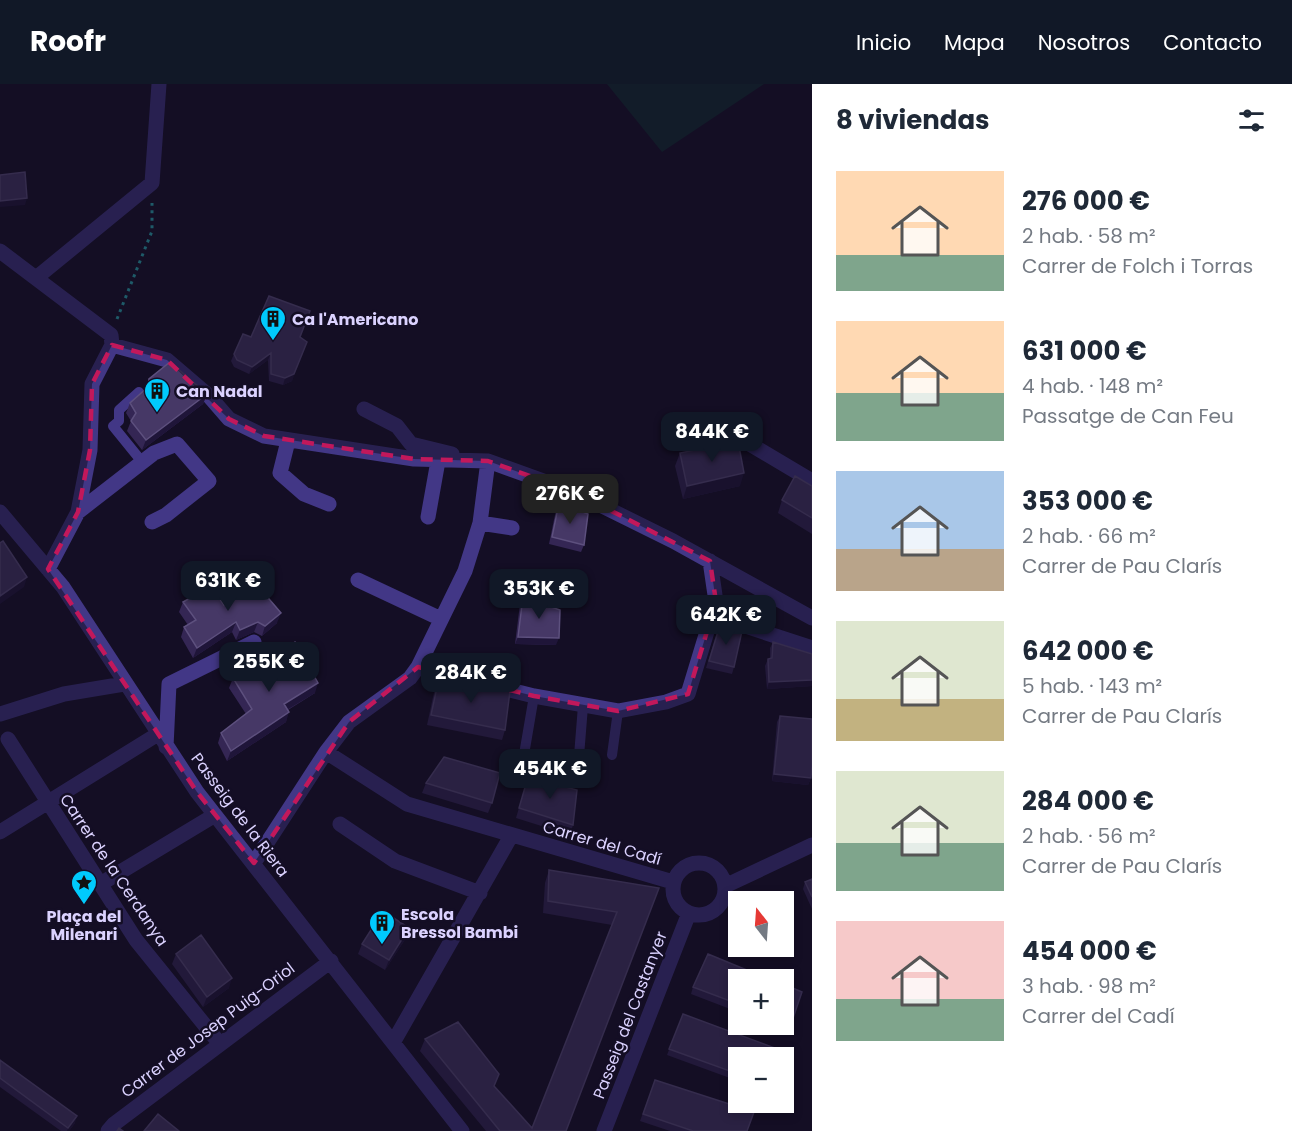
<!DOCTYPE html>
<html lang="es">
<head>
<meta charset="utf-8">
<style>
	:root { --surface:#fff; --page:#f6f6f7; --text:#1f2937; --muted:#747a83; --accent:#111827 }
	body { margin:0; font-family:Poppins,sans-serif; background:var(--page); color:var(--text); height:100vh; display:flex; flex-direction:column; font-size:22px; white-space:nowrap }
	* { box-sizing:border-box; margin:0 }
	p { font-size:20px; color:var(--muted) }
	.icon { flex:none; width:33px; height:33px; fill:none; stroke:currentColor; stroke-width:2; stroke-linecap:round; stroke-linejoin:round }
	.map { position:relative; flex:1; overflow:hidden }
	.details { display:flex; flex-direction:column; background:var(--surface); width:480px }
	.details>* { flex:none }
	.needle { width:39px; rotate:343deg }
	.tools { position:absolute; left:728px; top:807px; display:grid; gap:12px }
	.tools a { display:grid; place-items:center; width:66px; height:66px; border-radius:0px; background:var(--surface); box-shadow:0 3px 9px #0003; font-size:30px }
	.price { position:absolute; translate:-50% -51px; padding:0 14px; border-radius:12px; background:var(--accent); color:#fff; font-size:20px; line-height:39px; filter:drop-shadow(0 2px 3px #0008) }
	.price::after { content:''; position:absolute; left:50%; top:36px; width:18px; height:14px; margin-left:-9px; background:inherit; clip-path:polygon(0 0,100% 0,50% 100%) }
	.price.active { background:#222; color:#fff }
	ul { padding:0; list-style:none }
	li { display:flex; align-items:center; gap:18px; height:150px; padding:0 24px }
	li span { display:grid; place-items:center; flex:none; width:168px; height:120px; border-radius:0px; color:#555 }
	li>.icon { margin-inline-start:auto }
	span .icon { width:72px; height:72px; fill:#fffc; stroke-width:1 }
	li b { font-size:26px }
	h2 { display:flex; justify-content:space-between; align-items:center; height:72px; padding:0 24px; font-size:26px }
	header { display:flex; align-items:center; gap:36px; box-sizing:border-box; height:84px; padding:0 30px; background:var(--accent); color:#fff }
	header strong { font-size:28px }
	nav { display:flex; gap:33px; margin-inline-start:auto; font-size:21px }
	main { display:flex; flex:1; min-height:0 }
	.map>svg:first-child { display:block }
</style>
</head>
<body>
<header>
<strong>Roofr</strong>
<nav><a>Inicio</a><a>Mapa</a><a>Nosotros</a><a>Contacto</a></nav>
</header>
<main>
<div class="map">
<svg width="812" height="1047" viewBox="0 0 812 1047">
	<rect width="100%" height="100%" fill="#140e25"/>
	<path fill="#112d2f" d="M607,0H764L662,68Z"/>
	<g fill="none" stroke-linecap="round" stroke-linejoin="round">
		<path stroke="#2ab5ba" stroke-width="3" stroke-dasharray="3 4.5" stroke-linecap="butt" d="M117,235L152,147V119"/>
		<path stroke="#423786" stroke-width="10" d="M139,308L119,326V337L113,342L143,379
			M612,671L618,627
			M579,672L583,622
			M520,694L534,612"/>
		<path stroke="#423786" stroke-width="15" d="M0,167L111,251L112,261L92,300L90,366L78,428L48,485
			M36,194L152,99L159,0
			M112,261L167,276L209,312L229,335L264,352L414,375L488,377L574,408L673,457L812,534
			M364,325L397,342L411,360L452,370
			M711,337L812,397
			M288,357L280,389L304,410L329,420
			M0,428L63,503L197,708L462,1047
			M78,428L154,369L177,360L209,397L166,431L152,438
			M428,433L438,377
			M480,439L512,444
			M358,496L441,535
			M716,518L719,528L727,536L812,564
			M418,583L534,612L618,627L666,618L688,610L716,518L710,477
			M0,630L64,610L124,600
			M8,655L136,856L220,960
			M166,663L169,600L254,558
			M326,668L407,720L673,798
			M340,740L395,777L480,809
			M0,748L158,650
			M673 805a26 26 0 1 1 52 0a26 26 0 1 1-52 0Z
			M254,779L326,668L349,638L410,594L418,583L465,487L480,439L488,377
			M107,796L215,731
			M725,802L812,761
			M394,957L511,752
			M108,1047L114,1040L331,877
			M604,1047L689,829"/>
	</g>
	<path fill="#342654" d="M251,253H300L292,297L283,301L269,297L268,276L249,290L234,283L231,277L234,270Z
		M149,295L207,310L203,320L142,366L127,347L131,337L126,329L130,319L145,306Z
		M680,369L740,402L683,415L675,382Z
		M812,402V450L778,429L782,416Z
		M559,419L584,461L581,468L549,460L556,426Z
		M523,513L556,561L515,560L520,520Z
		M183,518L224,521L277,539L262,552L254,548L236,556L232,548L193,574L181,553L184,543L188,541L179,528Z
		M717,548L734,583L732,590L706,584Z
		M773,558L812,570V602L767,605L765,582L768,575H770V564Z
		M259,584L315,609L288,626L286,638L227,677L218,659L221,649L246,630L229,604L233,594Z
		M439,594L505,646L502,656L427,641L435,604Z
		M780,632L811,694L808,701L772,697L777,638Z
		M528,693L573,741L570,751L516,734Z
		M426,699L492,719L488,729L422,709Z
		M549,786L659,804L566,1047H486L420,967L425,955L494,1002L532,1044L612,841L543,829L545,799Z
		M812,795V825L803,805L805,798Z
		M406,854L385,886L358,870L362,860Z
		M176,870L229,904L203,923L172,880Z
		M738,896V928L691,910L693,903Z
		M783,900L802,908L788,947L772,940H783Z
		M683,930L738,974V997L667,971Z
		M0,976L75,1039L69,1047H61L0,1003Z
		M655,996L747,1047H670L640,1037Z"/>
	<path fill="#1f1539" d="M27,114L25,121L0,123V117Z
		M307,258L292,297L283,301L285,294Z
		M271,269L268,276L249,290L252,283Z
		M207,310L203,320L142,366L146,356Z
		M744,389L740,402L683,415L687,402Z
		M27,493L24,503L0,520V512Z
		M281,529L277,539L262,552L265,542Z
		M236,538L232,548L193,574L197,564Z
		M258,538L254,548L236,556L240,546Z
		M518,553L559,554L556,561L515,560Z
		M812,596V602L767,605L769,598Z
		M318,599L315,609L280,630L284,620Z
		M289,628L286,638L227,677L231,667Z
		M774,690L811,694L808,701L772,697Z
		M409,844L406,854L385,886L389,876Z
		M232,894L229,904L203,923L207,913Z
		M77,1032L75,1039L69,1047H67L68,1044Z"/>
	<path fill="#463866" stroke="#5d507e" stroke-width="1.5" d="M25,88L27,114L0,117V91Z
		M269,212L310,227L300,253L307,258L294,290L285,294L271,290V269L252,283L237,276L234,270L243,250L251,253Z
		M170,278L207,310L146,356L131,337L136,329L130,319L148,303L149,295Z
		M738,357L744,389L687,402L680,369Z
		M795,392L812,402V434L782,416Z
		M559,419L588,430L584,461L552,453Z
		M3,457L27,493L0,512V459Z
		M252,495L281,529L265,542L258,538L240,546L236,538L197,564L184,543L196,536L183,518L211,502L224,521Z
		M523,513L560,526L559,554L518,553Z
		M720,541L742,547L734,583L709,577Z
		M295,558L318,599L284,620L289,628L231,667L221,649L252,625L233,594L256,579L259,584Z
		M773,558L812,570V596L769,598L768,575L772,574Z
		M439,594L510,607L505,646L431,631Z
		M780,632L812,635V681L811,694L774,690Z
		M444,673L500,689L492,719L426,699Z
		M528,693L577,706L573,741L519,724Z
		M549,786L659,804L566,1047H500L425,955L458,938L499,990L494,1002L532,1044L617,828L548,817Z
		M812,795V813L805,798Z
		M383,827L409,844L389,876L362,860Z
		M201,851L232,894L207,913L176,870Z
		M708,870L771,896H738V920L693,903Z
		M783,900L802,908L791,940L783,937Z
		M683,930L780,966L778,974H738V990L669,965Z
		M0,976L77,1032L68,1044L0,994Z
		M655,996L754,1028L747,1047H693L643,1030Z
		M158,1030L179,1047H144Z
		M119,1044L123,1047H117Z"/>
	<path d="M0 0H812V1047H0ZM112,261L167,276L229,335L264,352L414,375L488,377L574,408L710,477L716,518L688,610L618,627L534,612L418,583L349,638L254,779L197,708L48,485L78,428L90,366L92,300Z" fill="#140e25" fill-opacity=".55" fill-rule="evenodd"/>
	<path fill="none" stroke="#c2185b" stroke-width="4.5" stroke-dasharray="12 8" stroke-linejoin="round" d="M112,261L167,276L229,335L264,352L414,375L488,377L574,408L710,477L716,518L688,610L618,627L534,612L418,583L349,638L254,779L197,708L48,485L78,428L90,366L92,300Z"/>
	<defs>
		<symbol id="building-pin" viewBox="-11 -11 22 30"><path d="M0 17L-7.5 6A9.5 9.5 0 1 1 7.5 6Z" fill="#00cafd" stroke="#140e25"/><path d="M-4-6H4V6H1V3H-1V6H-4ZM-2.5-4.3h1.7v1.8h-1.7ZM.8-4.3h1.7v1.8H.8ZM-2.5-1h1.7V.8h-1.7ZM.8-1h1.7V.8H.8Z" fill="#111"/></symbol>
		<symbol id="sight-pin" viewBox="-11 -11 22 30"><path d="M0 17L-7.5 6A9.5 9.5 0 1 1 7.5 6Z" fill="#00cafd" stroke="#140e25"/><path d="M0-6L1.8-2.2L6-1.7L2.9 1.2L3.7 5.4L0 3.3L-3.7 5.4L-2.9 1.2L-6-1.7L-1.8-2.2Z" fill="#111"/></symbol>
	</defs>
	<g fill-rule="evenodd">
		<use href="#building-pin" x="258" y="220" width="30" height="40"/>
		<use href="#building-pin" x="142" y="292" width="30" height="40"/>
		<use href="#sight-pin" x="69" y="784" width="30" height="40"/>
		<use href="#building-pin" x="367" y="824" width="30" height="40"/>
	</g>
	<g text-anchor="middle" dominant-baseline="central" stroke-width="5" stroke-linejoin="round" paint-order="stroke">
		<g font-size="16" font-weight="bold" fill="#dbd2ff" stroke="#140e25" text-anchor="start">
			<text x="292" y="235">Ca l'Americano</text>
			<text x="176" y="307">Can Nadal</text>
			<text x="401" y="830">Escola<tspan x="401" dy="18">Bressol Bambi</tspan></text>
			<text x="84" y="832" text-anchor="middle">Plaça del<tspan x="84" dy="18">Milenari</tspan></text>
		</g>
		<g font-size="16" fill="#dbd2ff" stroke="#140e25">
			<text transform="translate(240 731) rotate(53)">Passeig de la Riera</text>
			<text transform="translate(602 759) rotate(16)">Carrer del Cadí</text>
			<text transform="translate(114 786) rotate(56)">Carrer de la Cerdanya</text>
			<text transform="translate(630 931) rotate(-69)">Passeig del Castanyer</text>
			<text transform="translate(208 946) rotate(-37)">Carrer de Josep Puig-Oriol</text>
		</g>
	</g>
</svg>
<div class="tools">
<a><svg class="needle" viewBox="-14 -14 28 28"><path d="M0-13l5 13h-10z" fill="#e53935"/><path d="M0 13l5-13h-10z" fill="#747a83"/></svg></a>
<a>+</a>
<a>−</a>
</div>
<b class="price" style="left:712px;top:379px">844K €</b>
<b class="price active" style="left:570px;top:441px">276K €</b>
<b class="price" style="left:228px;top:528px">631K €</b>
<b class="price" style="left:539px;top:536px">353K €</b>
<b class="price" style="left:726px;top:562px">642K €</b>
<b class="price" style="left:269px;top:609px">255K €</b>
<b class="price" style="left:471px;top:620px">284K €</b>
<b class="price" style="left:550px;top:716px">454K €</b>
</div>
<section class="details">
<h2>8 viviendas<svg class="icon" aria-label="filters" viewBox="0 0 24 24"><path d="M4 7h16M4 17h16"/><circle cx="9" cy="7" r="2"/><circle cx="15" cy="17" r="2"/></svg></h2>
<ul>
<li><span style="background:linear-gradient(#ffd9b3 70%,#7fa58c 0)"><svg class="icon" aria-label="home" viewBox="0 0 24 24"><path d="M3 11l9-7 9 7M6 9v11h12V9"/></svg></span><div><b>276 000 €</b><p>2 hab. · 58 m²</p><p>Carrer de Folch i Torras</p></div></li>
<li><span style="background:linear-gradient(#ffd9b3 60%,#7fa58c 0)"><svg class="icon" aria-label="home" viewBox="0 0 24 24"><path d="M3 11l9-7 9 7M6 9v11h12V9"/></svg></span><div><b>631 000 €</b><p>4 hab. · 148 m²</p><p>Passatge de Can Feu</p></div></li>
<li><span style="background:linear-gradient(#a9c7e8 65%,#b9a48a 0)"><svg class="icon" aria-label="home" viewBox="0 0 24 24"><path d="M3 11l9-7 9 7M6 9v11h12V9"/></svg></span><div><b>353 000 €</b><p>2 hab. · 66 m²</p><p>Carrer de Pau Clarís</p></div></li>
<li><span style="background:linear-gradient(#dfe7d0 65%,#c2b280 0)"><svg class="icon" aria-label="home" viewBox="0 0 24 24"><path d="M3 11l9-7 9 7M6 9v11h12V9"/></svg></span><div><b>642 000 €</b><p>5 hab. · 143 m²</p><p>Carrer de Pau Clarís</p></div></li>
<li><span style="background:linear-gradient(#dfe7d0 60%,#7fa58c 0)"><svg class="icon" aria-label="home" viewBox="0 0 24 24"><path d="M3 11l9-7 9 7M6 9v11h12V9"/></svg></span><div><b>284 000 €</b><p>2 hab. · 56 m²</p><p>Carrer de Pau Clarís</p></div></li>
<li><span style="background:linear-gradient(#f6c9c9 65%,#7fa58c 0)"><svg class="icon" aria-label="home" viewBox="0 0 24 24"><path d="M3 11l9-7 9 7M6 9v11h12V9"/></svg></span><div><b>454 000 €</b><p>3 hab. · 98 m²</p><p>Carrer del Cadí</p></div></li>
</ul>
</section>
</main>
</body>
</html>
